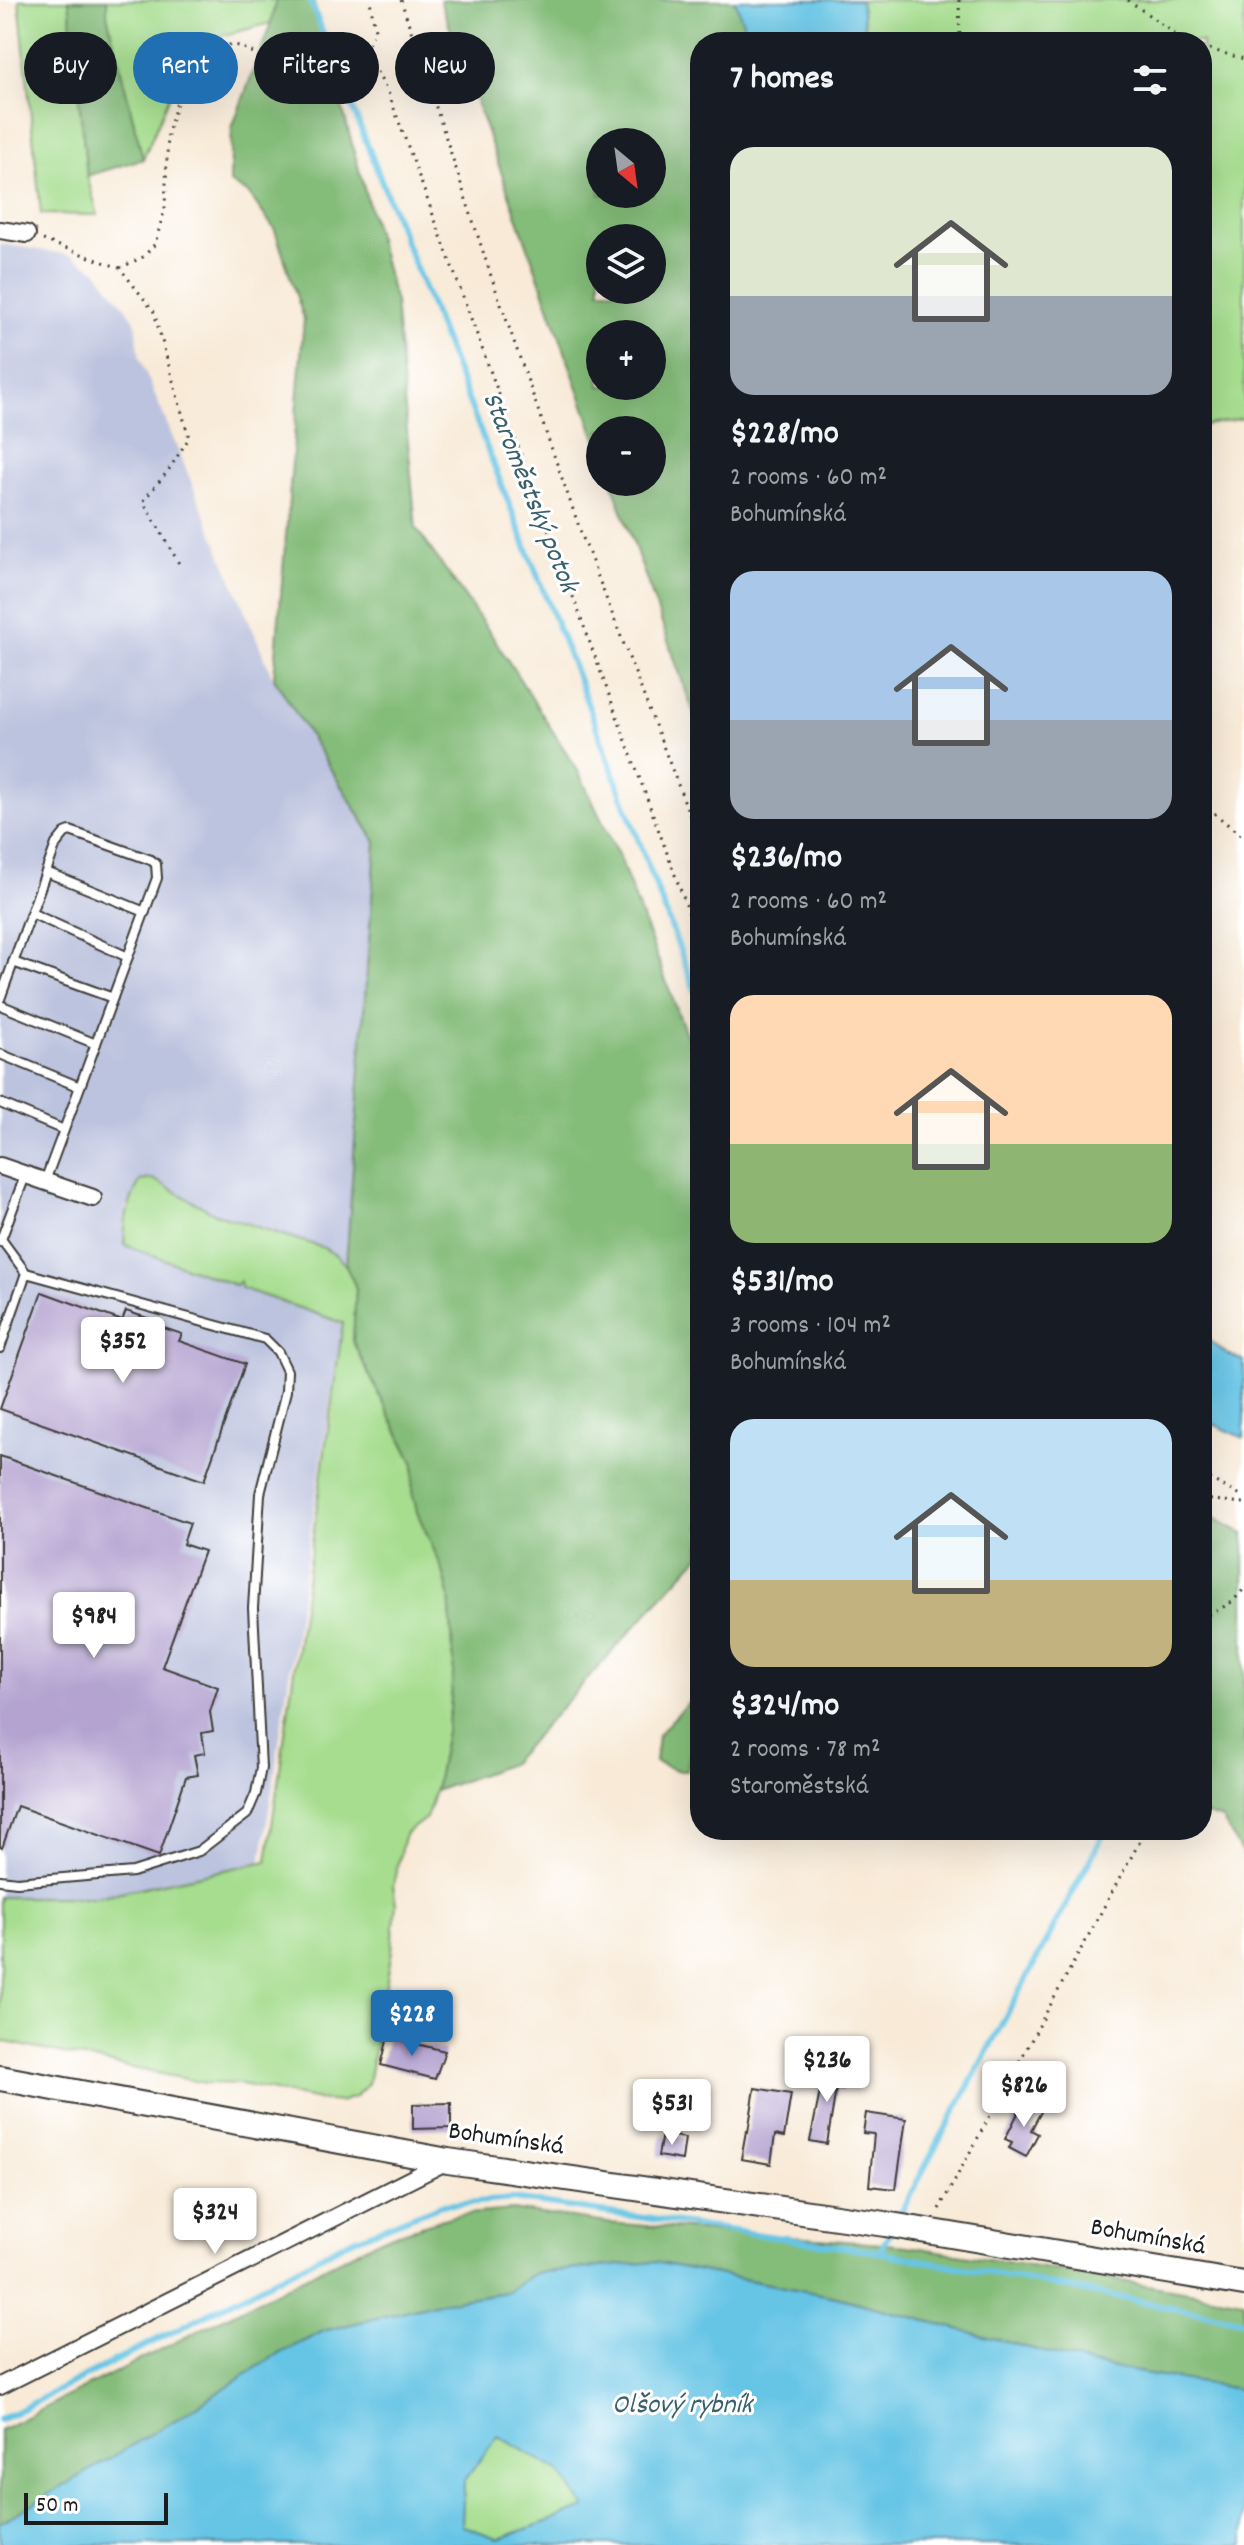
<!DOCTYPE html>
<html lang="en">
<head>
<meta charset="utf-8">
<style>
	:root { --surface:#171b24; --page:#20242c; --text:#f1f3f6; --muted:#9ea1a6; --accent:#1f6fb2 }
	body { margin:0; font-family:Dekko,sans-serif; background:var(--page); color:var(--text); height:100vh; display:flex; flex-direction:column; font-size:30px; white-space:nowrap }
	* { box-sizing:border-box; margin:0 }
	p { font-size:26px; color:var(--muted) }
	.icon { flex:none; width:44px; height:44px; fill:none; stroke:currentColor; stroke-width:2; stroke-linecap:round; stroke-linejoin:round }
	.map { position:relative; flex:1; overflow:hidden }
	.drawer { position:absolute; left:690px; top:32px; width:522px; height:1808px; display:flex; flex-direction:column; background:var(--surface); border-radius:32px; box-shadow:0 8px 32px #0002 }
	.drawer>* { flex:none }
	.guide { position:absolute; left:24px; top:32px; width:546px; height:72px; display:flex; gap:16px }
	.needle { width:52px; rotate:151deg }
	.controls { position:absolute; left:586px; top:128px; display:grid; gap:16px }
	.controls a { display:grid; place-items:center; width:80px; height:80px; border-radius:50%; background:var(--surface); box-shadow:0 8px 32px #0002; font-size:40px }
	.scale { position:absolute; left:24px; bottom:20px; width:144px; box-sizing:border-box; padding-left:8px; border:4px solid #1c1c1c; border-top:0; font-size:22px; line-height:28px; white-space:nowrap; color:#1c1c1c; -webkit-text-stroke:6px #fff; paint-order:stroke }
	.price { position:absolute; translate:-50% -68px; padding:0 18px; border-radius:8px; background:#fff; color:#222; font-size:26px; line-height:52px; filter:drop-shadow(0 2px 4px #0008) }
	.price::after { content:''; position:absolute; left:50%; top:48px; width:24px; height:18px; margin-left:-12px; background:inherit; clip-path:polygon(0 0,100% 0,50% 100%) }
	.price.current { background:var(--accent); color:#fff }
	ul { padding:0; list-style:none }
	li { display:grid; align-content:center; gap:16px; height:424px; padding:0 40px }
	li span { display:grid; place-items:center; height:248px; border-radius:24px; color:#555 }
	li>.icon { margin-inline-start:auto }
	span .icon { width:144px; height:144px; fill:#fffc; stroke-width:1 }
	li b { font-size:34px }
	h2 { display:flex; justify-content:space-between; align-items:center; height:96px; padding:0 40px; font-size:34px }
	.tag { padding:0 28px; border-radius:36px; background:var(--surface); box-shadow:0 8px 32px #0002; font-size:28px; line-height:72px }
	.tag.current { background:var(--accent); color:#fff }
	.map>svg:first-child { display:block }
</style>
</head>
<body>
<div class="map">
<svg width="1244" height="2545" viewBox="0 0 1244 2545">
	<rect width="100%" height="100%" fill="#fff"/>
	<filter id="ink" filterUnits="userSpaceOnUse"><feTurbulence type="fractalNoise" baseFrequency=".0125" numOctaves="2"/><feDisplacementMap in="SourceGraphic" scale="16" xChannelSelector="R" yChannelSelector="G"/><feConvolveMatrix kernelMatrix="1 2 1 2 8 2 1 2 1" color-interpolation-filters="sRGB"/></filter>
	<filter id="wash" filterUnits="userSpaceOnUse"><feTurbulence type="fractalNoise" baseFrequency=".006" numOctaves="4" result="noise"/><feDisplacementMap in="SourceGraphic" scale="32" xChannelSelector="R" yChannelSelector="G"/><feGaussianBlur stdDeviation="1.8" result="paint"/><feColorMatrix in="noise" values="0 0 0 0 0 0 0 0 0 0 0 0 0 0 0 0 0 1.4 0 .05"/><feComposite in="paint" operator="in"/></filter>
	<g filter="url(#wash)">
		<rect width="100%" height="100%" fill="#f8ead7"/>
		<path fill="#bcc3de" d="M0,244L71,255L97,271L135,320L140,359L273,678L376,842L346,1266L338,1257L324,1248L214,1213L153,1179L126,1207L123,1226L126,1245L234,1285L240,1280L241,1288L342,1322L261,1863L97,1897H0Z"/>
		<path fill="#a6dd8e" stroke="#617c55" stroke-width="2" d="M19,0H69L87,176L98,215L41,214Z
			M107,0H276L271,23L198,42L180,72L143,159L107,15Z
			M860,0H1244V418L1202,426V42H867Z
			M153,1179L214,1213L324,1248L338,1257L349,1269L356,1288L353,1342L414,1464L412,1491L417,1511L442,1568L449,1594L454,1663L450,1710L435,1791L426,1818L406,1833L403,1840L393,1886L396,1903L392,1951L368,2084L355,2097L340,2102L318,2100L241,2084L205,2083L0,2041V1897H97L267,1861L343,1323L241,1288L240,1281L235,1285L125,1245C123,1219 128,1204 140,1181Z
			M498,2436L559,2471L586,2508L499,2539L461,2525L464,2481Z"/>
		<path fill="#84bc79" stroke="#506c4a" stroke-width="2" fill-rule="evenodd" d="M69,0H107V15L143,159L87,176Z
			M276,0H313L395,302L416,528L495,640L578,771L620,859L700,1071V1555L510,1764L435,1791L450,1710L454,1663L449,1594L442,1568L417,1512L412,1491L414,1464L353,1342L356,1288L346,1266L376,842L274,678L304,319L275,230L249,194L230,182L232,128L271,23Z
			M440,0H735L750,42H700V731L612,482H652V430H600V450ZM600,142H652V194H600ZM600,238H652V290H600ZM600,334H652V386H600Z
			M1202,1511L1244,1534V1857L1222,1819L1202,1813Z
			M700,1690V1741H693L687,1771H679L655,1762L658,1735Z
			M512,2210L608,2223L908,2246L1244,2301V2390L1090,2364L836,2297L654,2262L535,2273L506,2292L442,2302L324,2331L276,2355L180,2417L0,2523V2430L383,2238L456,2215Z"/>
		<path fill="#66c5e5" stroke="#417080" stroke-width="2" fill-rule="evenodd" d="M735,0H860L867,42H750Z
			M1202,1335L1227,1354L1244,1361V1438L1202,1419Z
			M654,2262L836,2297L1090,2364L1244,2390V2545H0V2523L5,2520L180,2417L276,2355L324,2331L442,2302L506,2292L535,2273ZM498,2436L559,2471L585,2508L499,2539L462,2525L464,2481Z"/>
		<g fill="none" stroke-linecap="round" stroke-linejoin="round">
			<path stroke="#66c5e5" stroke-width="6" d="M310,0L576,673L700,1004
				M896,2221L1106,1830
				M879,2252L891,2231
				M0,2420L352,2240L441,2205L513,2199L879,2252L1244,2321"/>
		</g>
		<g id="blocks">
			<path fill="#b4a3d0" d="M42,1292L122,1321L126,1311L162,1323L161,1327L182,1334L179,1341L245,1364L204,1481L0,1409Z
				M0,1456L190,1523L183,1544L204,1551L162,1667L218,1687L210,1712L213,1731L202,1733L205,1753L194,1755L198,1775L186,1777L159,1856L17,1806L2,1848L0,1847Z
				M388,2037L445,2051L435,2079L381,2065Z
				M825,2067L847,2072L843,2090L836,2089L827,2144L810,2141Z
				M676,2083L704,2087L701,2111L672,2106Z
				M755,2088L791,2094L784,2137L775,2135L771,2164L741,2159L746,2131L748,2132Z
				M1024,2101L1042,2110L1031,2130L1038,2134L1026,2157L1009,2148L1012,2142L1005,2139Z
				M451,2103V2128L413,2129V2104Z
				M866,2113L906,2119L896,2189L869,2186L874,2134L863,2133Z
				M662,2134L685,2138L682,2160L658,2156Z"/>
		</g>
	</g>
	<g filter="url(#ink)">
		<use href="#blocks" fill-opacity="0" stroke="#3d3b38" stroke-width="2"/>
		<g fill="none" stroke-linecap="round" stroke-linejoin="round">
			<defs>
				<path id="lane" d="M46,872L145,912
					M31,913L128,957
					M13,962L113,998
					M0,999L56,844L65,833L70,831L151,860L156,864L157,878L64,1130L0,1103
					M0,1005L96,1044
					M0,1054L80,1087
					M45,1181L64,1130
					M0,1242L25,1176
					M0,1348L26,1273
					M0,1880L17,1882L133,1872L199,1851L247,1814L256,1793L261,1768L253,1608L260,1494L286,1391L287,1371L278,1352L265,1339L26,1273L1,1239"/>
				<path id="street" d="M0,230L27,234
					M0,1166L93,1198
					M0,2386L447,2161"/>
				<path id="primary" d="M0,2078L448,2161L885,2224L1244,2284"/>
			</defs>
			<use href="#lane" stroke="#3d3b38" stroke-width="12"/>
			<use href="#street" stroke="#3d3b38" stroke-width="20"/>
			<use href="#primary" stroke="#3d3b38" stroke-width="28"/>
			<path stroke="#3d3b38" stroke-width="3" stroke-dasharray="2 6" stroke-linecap="butt" d="M401,0L490,273L583,538L700,842
				M959,0L960,42
				M1128,0L1186,42
				M1202,47L1244,59
				M365,51L388,92L700,943
				M43,240L120,268L154,312L189,438L168,471L143,501L181,567
				M120,268L143,257L155,244L165,208L168,133L181,88L196,59L220,44L240,46L274,64L329,77L345,71L365,51L375,30L370,0
				M1202,803L1244,838
				M1202,1475L1244,1497
				M1202,1499L1244,1503
				M1202,1619L1232,1602L1244,1589
				M939,2209L1146,1830"/>
			<use href="#lane" stroke="#fff" stroke-width="8"/>
			<use href="#street" stroke="#fff" stroke-width="16"/>
			<use href="#primary" stroke="#fff" stroke-width="24"/>
		</g>
	</g>
	<g text-anchor="middle" dominant-baseline="central" stroke-width="6" stroke-linejoin="round" paint-order="stroke">
		<g font-size="26" fill="#1c1c1c" stroke="#fff">
			<text transform="translate(506 2140) rotate(8)">Bohumínská</text>
			<text transform="translate(1148 2238) rotate(10)">Bohumínská</text>
		</g>
		<g font-size="28" font-style="italic" fill="#3a606c" stroke="#fff">
			<text transform="translate(528 493) rotate(68)">Staroměstský potok</text>
			<text x="682" y="2407">Olšový rybník</text>
		</g>
	</g>
</svg>
<div class="controls">
<a><svg class="needle" viewBox="-14 -14 28 28"><path d="M0-13l5 13h-10z" fill="#e53935"/><path d="M0 13l5-13h-10z" fill="#9ea1a6"/></svg></a>
<a><svg class="icon" aria-label="layers" viewBox="0 0 24 24"><path d="M12 4l9 5-9 5-9-5zM3 14l9 5 9-5"/></svg></a>
<a>+</a>
<a>−</a>
</div>
<div class="scale">50 m</div>
<b class="price" style="left:123px;top:1385px">$352</b>
<b class="price" style="left:94px;top:1660px">$984</b>
<b class="price current" style="left:412px;top:2058px">$228</b>
<b class="price" style="left:827px;top:2104px">$236</b>
<b class="price" style="left:1024px;top:2129px">$826</b>
<b class="price" style="left:672px;top:2147px">$531</b>
<b class="price" style="left:215px;top:2256px">$324</b>
<div class="guide">
<a class="tag">Buy</a>
<a class="tag current">Rent</a>
<a class="tag">Filters</a>
<a class="tag">New</a>
</div>
<section class="drawer">
<h2>7 homes<svg class="icon" aria-label="filters" viewBox="0 0 24 24"><path d="M4 7h16M4 17h16"/><circle cx="9" cy="7" r="2"/><circle cx="15" cy="17" r="2"/></svg></h2>
<ul>
<li><span style="background:linear-gradient(#dfe7d0 60%,#9aa5b1 0)"><svg class="icon" aria-label="home" viewBox="0 0 24 24"><path d="M3 11l9-7 9 7M6 9v11h12V9"/></svg></span><div><b>$228/mo</b><p>2 rooms · 60 m²</p><p>Bohumínská</p></div></li>
<li><span style="background:linear-gradient(#a9c7e8 60%,#9aa5b1 0)"><svg class="icon" aria-label="home" viewBox="0 0 24 24"><path d="M3 11l9-7 9 7M6 9v11h12V9"/></svg></span><div><b>$236/mo</b><p>2 rooms · 60 m²</p><p>Bohumínská</p></div></li>
<li><span style="background:linear-gradient(#ffd9b3 60%,#8fb573 0)"><svg class="icon" aria-label="home" viewBox="0 0 24 24"><path d="M3 11l9-7 9 7M6 9v11h12V9"/></svg></span><div><b>$531/mo</b><p>3 rooms · 104 m²</p><p>Bohumínská</p></div></li>
<li><span style="background:linear-gradient(#bfe0f5 65%,#c2b280 0)"><svg class="icon" aria-label="home" viewBox="0 0 24 24"><path d="M3 11l9-7 9 7M6 9v11h12V9"/></svg></span><div><b>$324/mo</b><p>2 rooms · 78 m²</p><p>Staroměstská</p></div></li>
</ul>
</section>
</div>
</body>
</html>
